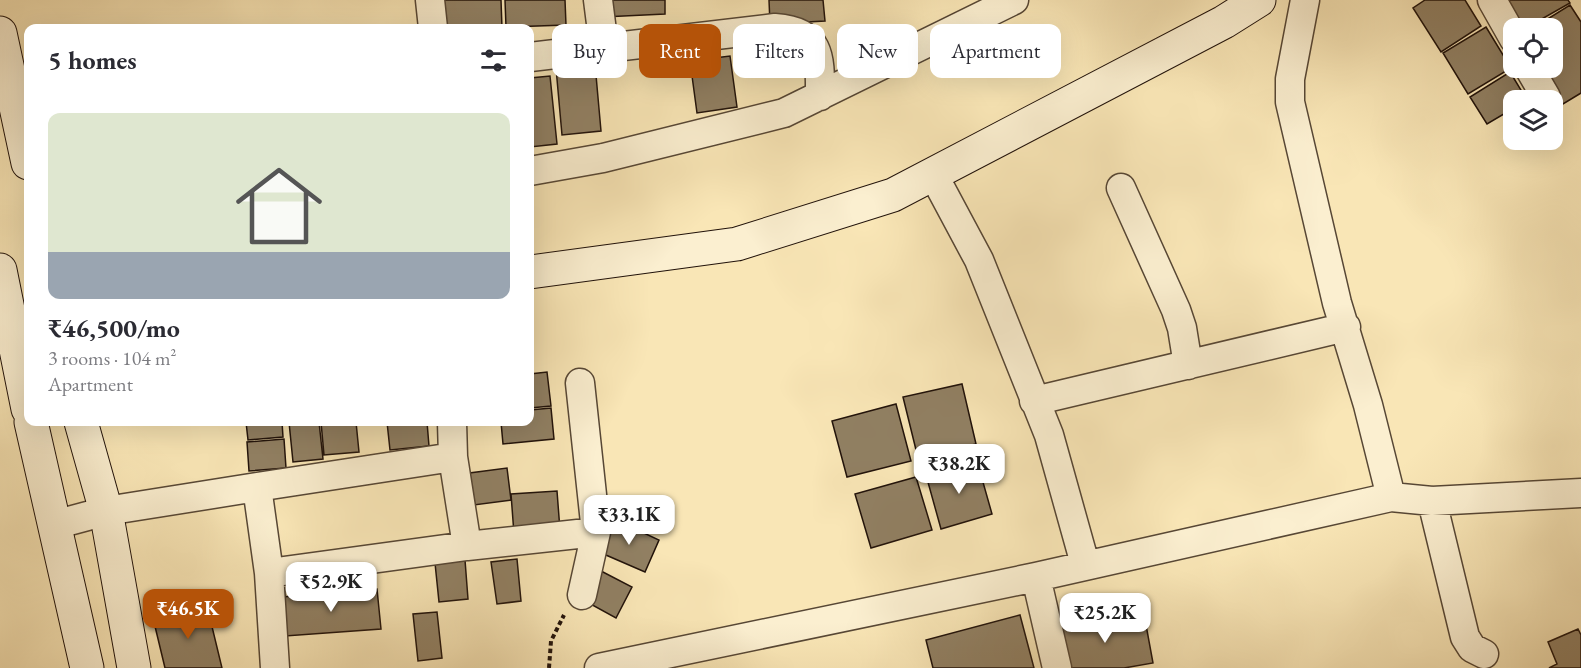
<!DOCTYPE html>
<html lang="en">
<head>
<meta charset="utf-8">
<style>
	:root { --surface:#fff; --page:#f2f2f3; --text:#2b2b33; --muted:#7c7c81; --line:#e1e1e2; --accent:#b45309 }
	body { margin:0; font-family:"EB Garamond",serif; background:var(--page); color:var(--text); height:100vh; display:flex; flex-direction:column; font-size:22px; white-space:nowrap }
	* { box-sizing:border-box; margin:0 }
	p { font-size:20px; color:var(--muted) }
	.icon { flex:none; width:33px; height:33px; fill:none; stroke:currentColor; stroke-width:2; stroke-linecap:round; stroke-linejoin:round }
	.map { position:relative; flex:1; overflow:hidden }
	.sheet { position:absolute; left:24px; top:24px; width:510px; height:402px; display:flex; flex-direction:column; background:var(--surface); border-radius:12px; box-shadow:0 6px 24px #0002 }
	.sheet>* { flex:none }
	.banner { position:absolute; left:552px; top:24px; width:570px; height:54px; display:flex; gap:12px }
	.fabs { position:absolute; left:1503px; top:18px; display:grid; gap:12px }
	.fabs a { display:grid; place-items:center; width:60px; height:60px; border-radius:12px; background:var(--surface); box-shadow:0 6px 24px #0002; font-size:30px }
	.price { position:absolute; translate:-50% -51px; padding:0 14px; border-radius:12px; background:#fff; color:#222; font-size:20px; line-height:39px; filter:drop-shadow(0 2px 3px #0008) }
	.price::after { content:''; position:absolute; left:50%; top:36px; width:18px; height:14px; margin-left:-9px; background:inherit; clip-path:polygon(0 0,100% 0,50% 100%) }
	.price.on { background:var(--accent); color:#fff }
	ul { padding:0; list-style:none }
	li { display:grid; align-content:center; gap:12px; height:318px; padding:0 24px }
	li+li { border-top:2px solid var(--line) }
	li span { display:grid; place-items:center; height:186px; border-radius:12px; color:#555 }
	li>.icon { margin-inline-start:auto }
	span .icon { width:108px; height:108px; fill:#fffc; stroke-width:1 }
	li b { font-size:26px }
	h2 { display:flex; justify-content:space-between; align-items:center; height:72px; padding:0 24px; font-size:26px }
	.chip { padding:0 21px; border-radius:12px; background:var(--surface); box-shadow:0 6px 24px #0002; font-size:21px; line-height:54px }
	.chip.on { background:var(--accent); color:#fff }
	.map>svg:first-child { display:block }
</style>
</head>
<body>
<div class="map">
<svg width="1581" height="668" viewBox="0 0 1581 668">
	<rect width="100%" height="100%" fill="#f9e6b6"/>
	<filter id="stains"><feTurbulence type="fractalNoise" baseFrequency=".00333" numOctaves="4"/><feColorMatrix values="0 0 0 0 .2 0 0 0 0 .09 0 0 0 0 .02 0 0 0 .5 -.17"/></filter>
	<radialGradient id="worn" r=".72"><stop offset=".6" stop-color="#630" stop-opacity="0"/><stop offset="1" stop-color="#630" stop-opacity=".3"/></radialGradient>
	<path fill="#918063" stroke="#21120a" stroke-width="1.5" d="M438,0H501L502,28H438Z
		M505,0H565L566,25L506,27Z
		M602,0H665V14L603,17Z
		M769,0H823L825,21L770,24Z
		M1425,0H1465L1481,26L1441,52L1413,8Z
		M1498,0H1568L1570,3L1526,28H1515Z
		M1570,5L1581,22V93L1563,104L1540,68H1552V28H1533Z
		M1486,27L1511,68L1468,94L1443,53Z
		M730,56L737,107L697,113L690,61Z
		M595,64L601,131L562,135L556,68Z
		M1510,72L1527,100H1514V108L1487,124L1470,97Z
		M550,76L557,144L530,147V78Z
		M547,372L551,406L530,408V374Z
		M962,384L976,444L918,458L903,397Z
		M896,404L911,461L847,477L832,421Z
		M551,408L554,439L503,444L501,422H530V410Z
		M246,422H282L283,437L248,440Z
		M289,422H319L323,459L293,462Z
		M321,422H356L359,452L324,455Z
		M387,422H427L429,446L390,450Z
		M284,439L286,468L249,471L247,442Z
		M977,461L992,514L941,529L926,475Z
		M507,468L511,500L466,506L462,474Z
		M916,477L932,530L871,548L855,494Z
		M557,491L560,530L514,534L511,494Z
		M614,519L659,540L645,572L599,552Z
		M517,559L521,601L497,604L491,562Z
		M465,560L468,599L439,602L435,563Z
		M601,571L632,587L616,618L585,601Z
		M377,589L381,629L285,636L282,597Z
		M207,606L222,668H165L153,618Z
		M437,612L442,658L418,661L413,614Z
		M1144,614L1153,663L1124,668H1061L1055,629Z
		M1020,615L1034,668H933L926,640Z
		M1578,629L1581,635V668H1549L1557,664L1548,642Z"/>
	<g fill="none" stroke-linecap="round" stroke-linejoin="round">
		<defs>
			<path id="street" d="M430,0L433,28
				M598,0L604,47
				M1305,0L1290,79V102L1337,303L1368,405L1391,497
				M1492,0L1514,39
				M530,57L775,28C822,31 820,59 820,96
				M1529,68L1546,97
				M530,171L603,158L784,113L1014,0
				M933,174L979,260L1049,435L1085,564
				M1121,188L1176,310L1182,328L1188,365
				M580,383L596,532L582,595
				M1034,401L1346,327
				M452,422L453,457
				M1432,501L1465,637L1472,648L1484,654
				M54,525L106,511L257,487
				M467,546L453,457L257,487L269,573L467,546L596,532
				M269,573L275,668
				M1036,577L1057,668
				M599,668L1036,577L1391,497L1432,501L1581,493"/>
			<path id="secondary" d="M0,33L28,163
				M0,270L28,409
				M530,272L737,244L893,195L1224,22L1259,0
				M31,422L87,668
				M81,422L106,511L134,668"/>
		</defs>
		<use href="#street" stroke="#574735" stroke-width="31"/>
		<use href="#secondary" stroke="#21120a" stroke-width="35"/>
		<path stroke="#21120a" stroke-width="4" stroke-dasharray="4.5 3" stroke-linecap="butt" d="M549,668L551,641L564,615"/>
		<use href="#street" stroke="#fbefd0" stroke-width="28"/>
		<use href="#secondary" stroke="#fbefd0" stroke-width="33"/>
	</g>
	<rect width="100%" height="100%" filter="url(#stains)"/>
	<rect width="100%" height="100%" fill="url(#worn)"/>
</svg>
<div class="fabs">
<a><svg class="icon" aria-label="locate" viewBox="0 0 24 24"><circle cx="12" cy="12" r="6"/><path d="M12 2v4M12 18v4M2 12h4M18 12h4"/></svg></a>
<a><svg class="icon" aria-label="layers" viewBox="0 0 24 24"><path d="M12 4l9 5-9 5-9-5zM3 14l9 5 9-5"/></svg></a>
</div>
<b class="price" style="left:959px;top:495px">₹38.2K</b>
<b class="price" style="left:629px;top:546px">₹33.1K</b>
<b class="price" style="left:331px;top:613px">₹52.9K</b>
<b class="price on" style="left:188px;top:640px">₹46.5K</b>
<b class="price" style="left:1105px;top:644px">₹25.2K</b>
<div class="banner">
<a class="chip">Buy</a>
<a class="chip on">Rent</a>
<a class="chip">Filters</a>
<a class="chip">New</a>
<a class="chip">Apartment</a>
</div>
<section class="sheet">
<h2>5 homes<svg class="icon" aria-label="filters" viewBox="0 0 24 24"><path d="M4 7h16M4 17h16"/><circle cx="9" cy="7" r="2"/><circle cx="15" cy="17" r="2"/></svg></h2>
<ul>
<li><span style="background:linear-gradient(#dfe7d0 75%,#9aa5b1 0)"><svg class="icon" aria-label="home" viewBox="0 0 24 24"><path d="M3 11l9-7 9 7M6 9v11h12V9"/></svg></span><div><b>₹46,500/mo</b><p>3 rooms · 104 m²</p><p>Apartment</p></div></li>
</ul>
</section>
</div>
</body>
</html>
